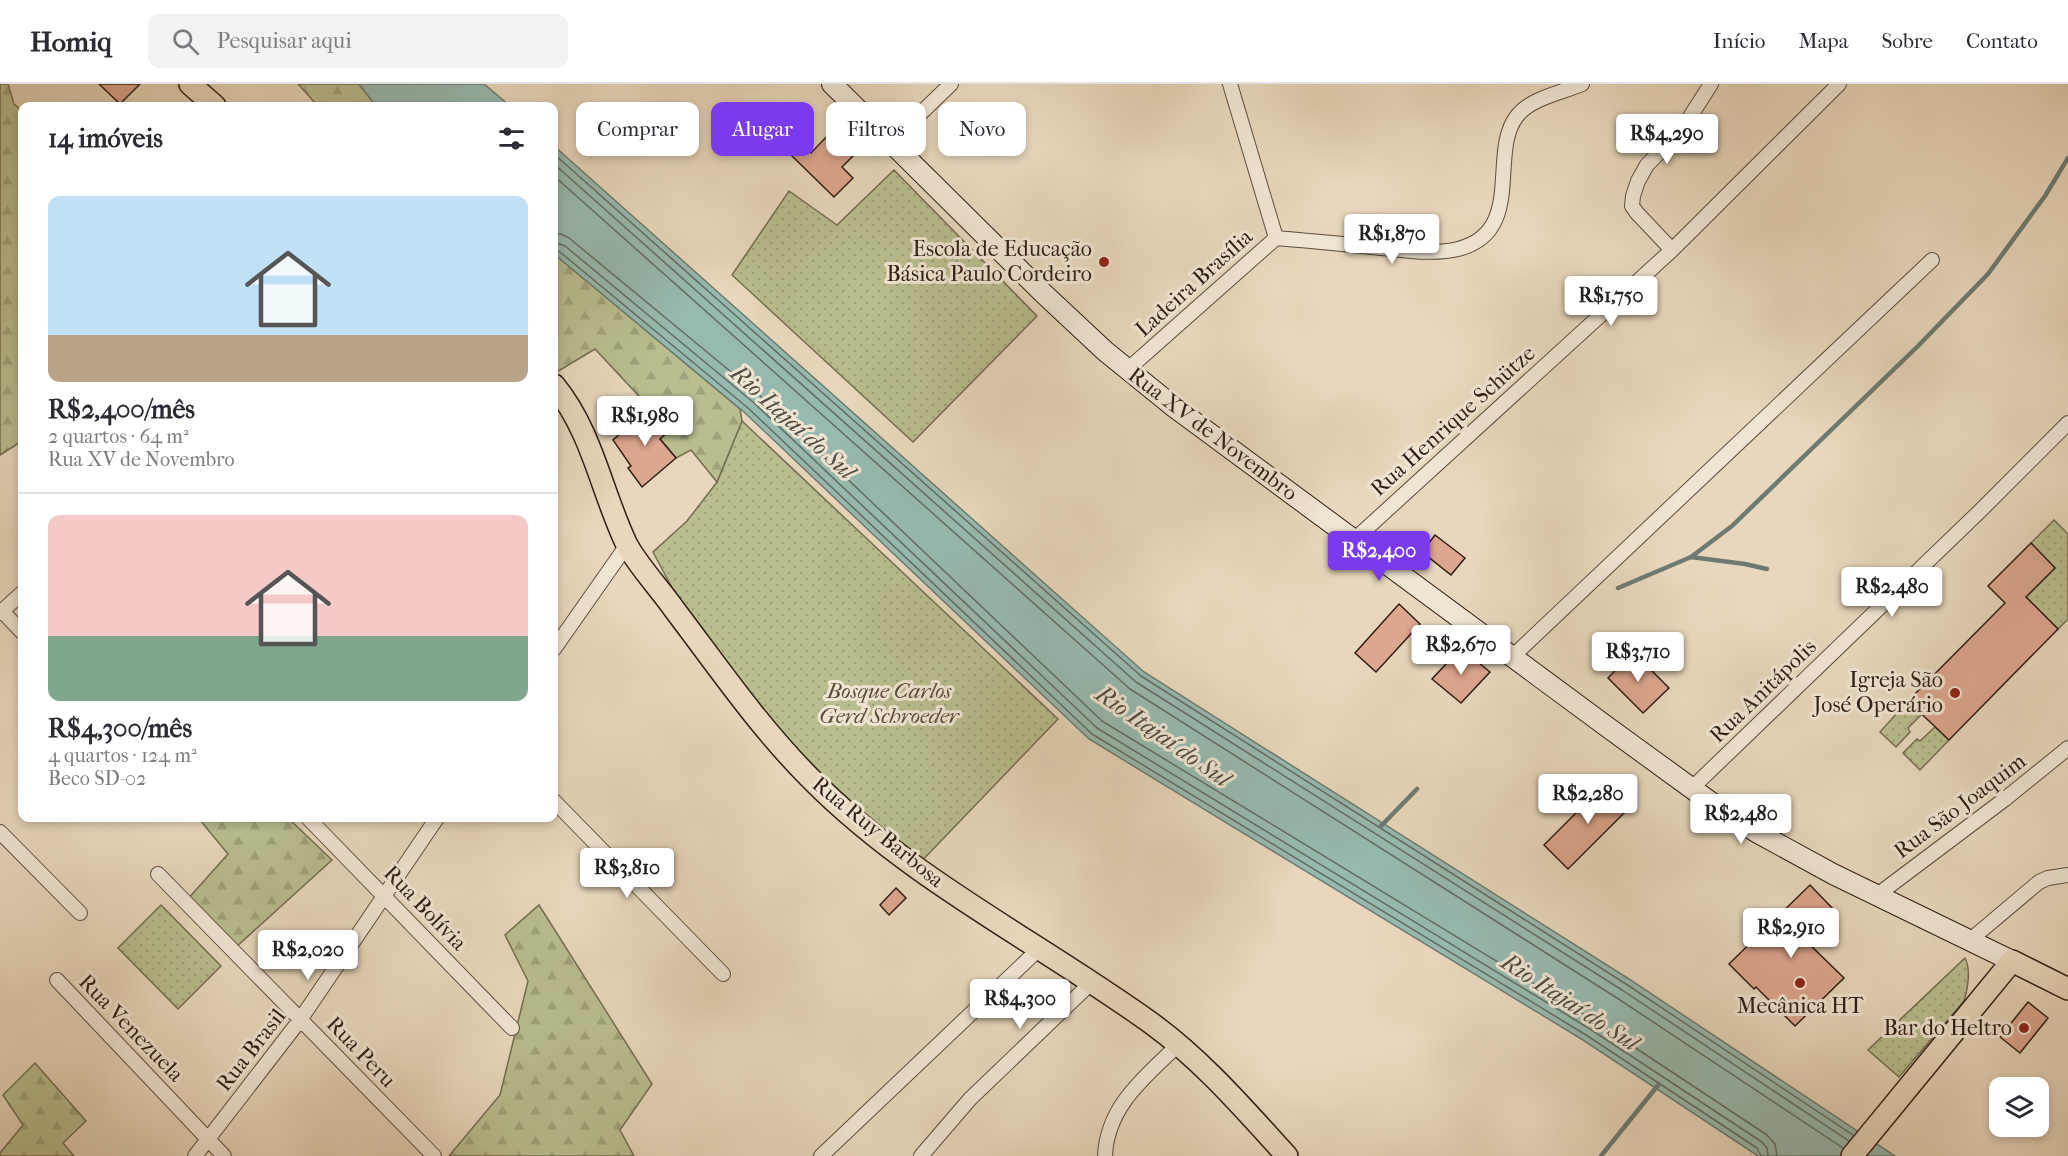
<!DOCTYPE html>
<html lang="pt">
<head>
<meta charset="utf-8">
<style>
	:root { --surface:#fff; --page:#f2f2f3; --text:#2b2b33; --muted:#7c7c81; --line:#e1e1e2; --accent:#7c3aed }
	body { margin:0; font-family:"IM FELL French Canon",serif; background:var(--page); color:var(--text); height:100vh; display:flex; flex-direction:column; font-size:22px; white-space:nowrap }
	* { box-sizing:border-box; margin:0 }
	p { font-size:20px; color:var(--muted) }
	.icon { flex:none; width:33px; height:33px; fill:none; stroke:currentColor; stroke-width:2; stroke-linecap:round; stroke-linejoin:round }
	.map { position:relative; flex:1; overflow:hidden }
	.sheet { position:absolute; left:18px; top:18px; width:540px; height:720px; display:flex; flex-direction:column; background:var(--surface); border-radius:12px; box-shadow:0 3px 9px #0003 }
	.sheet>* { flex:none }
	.banner { position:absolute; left:576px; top:18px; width:570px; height:54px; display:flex; gap:12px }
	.fabs { position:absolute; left:1989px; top:993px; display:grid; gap:12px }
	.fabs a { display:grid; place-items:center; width:60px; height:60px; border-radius:12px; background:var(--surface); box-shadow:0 3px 9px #0003; font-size:30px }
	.price { position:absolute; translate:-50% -51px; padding:0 14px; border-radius:6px; background:#fff; color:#222; font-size:20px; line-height:39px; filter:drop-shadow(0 2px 3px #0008) }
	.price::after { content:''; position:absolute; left:50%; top:36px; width:18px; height:14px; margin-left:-9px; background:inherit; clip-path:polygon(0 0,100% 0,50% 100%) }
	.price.current { background:var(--accent); color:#fff }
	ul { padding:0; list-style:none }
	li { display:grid; align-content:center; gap:12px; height:318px; padding:0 30px }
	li+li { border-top:2px solid var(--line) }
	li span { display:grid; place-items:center; height:186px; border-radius:12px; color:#555 }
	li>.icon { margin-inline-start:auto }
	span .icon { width:108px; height:108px; fill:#fffc; stroke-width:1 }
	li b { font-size:26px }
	h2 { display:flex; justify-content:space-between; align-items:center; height:72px; padding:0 30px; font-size:26px }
	.chip { padding:0 21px; border-radius:12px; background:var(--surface); box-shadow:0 3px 9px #0003; font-size:21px; line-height:54px }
	.chip.current { background:var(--accent); color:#fff }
	header { display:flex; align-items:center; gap:36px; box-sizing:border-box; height:84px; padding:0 30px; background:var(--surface); border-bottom:2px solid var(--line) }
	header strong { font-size:28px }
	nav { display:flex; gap:33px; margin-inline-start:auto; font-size:21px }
	.search { width:420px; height:54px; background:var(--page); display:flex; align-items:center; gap:15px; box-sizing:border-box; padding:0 21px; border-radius:12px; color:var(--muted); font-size:22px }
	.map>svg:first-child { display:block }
</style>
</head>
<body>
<header>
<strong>Homiq</strong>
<div class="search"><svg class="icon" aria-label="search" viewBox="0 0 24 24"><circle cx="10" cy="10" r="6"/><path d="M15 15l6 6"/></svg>Pesquisar aqui</div>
<nav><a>Início</a><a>Mapa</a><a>Sobre</a><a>Contato</a></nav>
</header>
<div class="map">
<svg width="2068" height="1072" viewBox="0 0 2068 1072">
	<defs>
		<pattern id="green-dots" width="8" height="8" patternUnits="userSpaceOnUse" patternTransform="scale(1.5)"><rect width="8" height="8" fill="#b9bd8f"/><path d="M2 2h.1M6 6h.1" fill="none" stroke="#9fa27a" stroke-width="1.8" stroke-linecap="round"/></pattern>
		<pattern id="forest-firs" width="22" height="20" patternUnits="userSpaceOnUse" patternTransform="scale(1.5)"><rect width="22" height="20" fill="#b9bd8f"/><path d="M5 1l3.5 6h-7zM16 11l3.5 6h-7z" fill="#9fa27a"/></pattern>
	</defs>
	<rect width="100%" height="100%" fill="#e8d7bc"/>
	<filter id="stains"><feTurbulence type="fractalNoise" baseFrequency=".00333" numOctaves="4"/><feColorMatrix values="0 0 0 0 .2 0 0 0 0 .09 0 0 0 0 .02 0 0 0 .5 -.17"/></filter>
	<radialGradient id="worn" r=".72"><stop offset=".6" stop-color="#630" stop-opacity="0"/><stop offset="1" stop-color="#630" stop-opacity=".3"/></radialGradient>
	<path fill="url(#green-dots)" stroke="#746d52" stroke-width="1.5" d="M894,86L1037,232L913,358L732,191L789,107L837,141Z
		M742,337L1058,635L916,783L813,693L694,545L653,468L687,437L717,398Z
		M2054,436L2068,450V535L2058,545L2026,513L2055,484L2031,459Z
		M1908,617L1922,630L1908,644L1910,648L1896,663L1880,648Z
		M1935,643L1949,656L1920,686L1903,669L1917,655L1920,657Z
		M161,821L221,882L178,925L118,864Z
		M1965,874C1971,885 1968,905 1964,917L1899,993L1868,966Z"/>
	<path fill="url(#forest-firs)" stroke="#746d52" stroke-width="1.5" d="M0,0H8L14,20L22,27V357L0,371Z
		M298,0H359L376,22H318Z
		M554,170L740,325L742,337L717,398L691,366L676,374L660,355L668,348L650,324L595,265L555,289L554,288Z
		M202,734H288L332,776L236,863L187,816L228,770L200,736Z
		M539,821L652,1000L620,1046L634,1072H449L500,1011L528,897L505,851Z
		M35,979L86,1037L63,1059L74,1072H0V1069L23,1041L3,1011Z"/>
	<path fill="#97bab0" stroke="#6d7b72" stroke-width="1.5" d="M359,0H484L510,22H376Z
		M554,62L1144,588L1629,895L1895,1072H1758L1583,956L1089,655L744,328L554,170Z"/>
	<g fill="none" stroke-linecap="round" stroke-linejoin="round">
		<path stroke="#636c62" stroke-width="1.5" d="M554,70L1141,592L1626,900L1853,1051
			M554,80L1136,598L1622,906L1849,1057
			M554,92L1130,605L1617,914L1843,1064
			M554,149L561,150L569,154L759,311L1102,637L1595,937L1767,1051L1775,1060L1777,1072
			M554,158L565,162L753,318L1097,644L1590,945L1762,1058L1767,1064L1768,1072
			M554,166L560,168L748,324L1092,650L1586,951L1757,1064L1761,1072"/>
		<path stroke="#6d7b72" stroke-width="4.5" d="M1691,473L1732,442L1918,262L1988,190L2045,112L2068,74
			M1618,504L1691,473L1745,480L1767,485
			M1381,742L1417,705
			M1601,1072L1659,1000"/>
	</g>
	<path fill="#dda68f" stroke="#2f1d15" stroke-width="1.5" d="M99,0H140L120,20Z
		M831,48L854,71L842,83L853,94L834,113L792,72L803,61L811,69Z
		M650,324L668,348L660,355L676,374L642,403L628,384L631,382L613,356Z
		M1435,451L1465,474L1451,491L1422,468Z
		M2031,459L2055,484L2026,513L2058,545L1949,656L1908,617L2005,519L1988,502Z
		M1399,520L1420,540L1376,588L1355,569Z
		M1461,564L1490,588L1461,619L1432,595Z
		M1633,568L1669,604L1643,629L1608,594Z
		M1608,697L1632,721L1568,785L1544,761Z
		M1810,801L1834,826L1804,855L1844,894L1795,942L1756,903L1754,905L1729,880Z
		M896,804L906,814L889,831L880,821Z
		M2028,918L2048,934L2020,969L2000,953Z"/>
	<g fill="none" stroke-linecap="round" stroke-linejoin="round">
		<defs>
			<path id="minor" d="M1230,0L1276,154
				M891,58L951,0
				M1672,166L1637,129L1632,122L1633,112L1638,97L1647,81L1683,44L1711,0
				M1127,286L1276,154C1311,157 1346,160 1381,164C1406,166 1433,171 1458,165C1526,148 1488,69 1517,32C1531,14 1561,9 1582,0
				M1354,456L1672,166L1839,0
				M2,527L22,548
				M0,529L22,509
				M554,565L627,461
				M1512,573L1932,176
				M1692,704L1979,428L2068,339
				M554,717L723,890
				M308,734L512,944
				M0,748L80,829
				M158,790L434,1072
				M1876,812L2005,715L2068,664
				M1969,857L2039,798L2048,794L2068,791
				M57,896L224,1072
				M195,1072L300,936L437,734
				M821,1072L1039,865
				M921,1072L970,1015L1091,899
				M1105,1072C1107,1022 1145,993 1178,961"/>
			<path id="secondary" d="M832,0L1044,210L1105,267L1174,323L1606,642L1727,730L1758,749L1833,790L2012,877"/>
			<path id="primary" d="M190,0L215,22
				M554,301C592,347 601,406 626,459C635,478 661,506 674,525C718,583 759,643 811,695C910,795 1037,857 1151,939C1202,976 1244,1025 1287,1072
				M1852,1072L2012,877L2068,905"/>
		</defs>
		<use href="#minor" stroke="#5d4c3f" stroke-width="16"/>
		<use href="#secondary" stroke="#2f1d15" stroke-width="22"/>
		<use href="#primary" stroke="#2f1d15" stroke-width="24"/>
		<use href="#minor" stroke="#f0e5d3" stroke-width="14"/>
		<use href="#secondary" stroke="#f0e5d3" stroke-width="20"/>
		<use href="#primary" stroke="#e8d7bc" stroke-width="21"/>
	</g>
	<g fill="#8f2418" stroke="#f0e5d3" stroke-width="2">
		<circle cx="1104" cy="178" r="6"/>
		<circle cx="1955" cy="609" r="6"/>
		<circle cx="1800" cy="899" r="6"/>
		<circle cx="2024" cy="944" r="6"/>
	</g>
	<g text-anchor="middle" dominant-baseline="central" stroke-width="6" stroke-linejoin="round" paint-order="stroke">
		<g font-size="22" fill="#2f1d15" stroke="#f0e5d3" text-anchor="end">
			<text x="1092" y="165">Escola de Educação<tspan x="1092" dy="25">Básica Paulo Cordeiro</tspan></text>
			<text x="1943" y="596">Igreja São<tspan x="1943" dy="25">José Operário</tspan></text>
			<text x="1800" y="922" text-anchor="middle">Mecânica HT</text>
			<text x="2012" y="944">Bar do Heltro</text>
		</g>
		<g font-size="22" fill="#2f1d15" stroke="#f0e5d3">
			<text transform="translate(1194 199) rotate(-42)">Ladeira Brasília</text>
			<text transform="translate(1453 337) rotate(-42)">Rua Henrique Schütze</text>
			<text transform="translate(1213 350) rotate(37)">Rua XV de Novembro</text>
			<text transform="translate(1763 607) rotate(-44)">Rua Anitápolis</text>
			<text transform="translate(1960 722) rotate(-37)">Rua São Joaquim</text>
			<text transform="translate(878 748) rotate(39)">Rua Ruy Barbosa</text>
			<text transform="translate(425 824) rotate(46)">Rua Bolívia</text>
			<text transform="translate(131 944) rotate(46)">Rua Venezuela</text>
			<text transform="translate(251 966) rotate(-52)">Rua Brasil</text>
			<text transform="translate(361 968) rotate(46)">Rua Peru</text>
		</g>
		<g font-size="22" font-style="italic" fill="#584d3a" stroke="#f0e5d3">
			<text x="889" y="607">Bosque Carlos<tspan x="889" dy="25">Gerd Schroeder</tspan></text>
		</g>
		<g font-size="24" font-style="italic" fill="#4e4c44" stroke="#f0e5d3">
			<text transform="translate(793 338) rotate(42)">Rio Itajaí do Sul</text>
			<text transform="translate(1163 652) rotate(35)">Rio Itajaí do Sul</text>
			<text transform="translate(1570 918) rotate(33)">Rio Itajaí do Sul</text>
		</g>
	</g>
	<rect width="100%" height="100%" filter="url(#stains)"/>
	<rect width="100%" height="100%" fill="url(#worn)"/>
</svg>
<div class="fabs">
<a><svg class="icon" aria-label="layers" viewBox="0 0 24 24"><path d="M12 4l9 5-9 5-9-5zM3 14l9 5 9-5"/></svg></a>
</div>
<b class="price" style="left:1667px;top:81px">R$4,290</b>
<b class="price" style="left:1392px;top:181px">R$1,870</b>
<b class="price" style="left:1611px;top:243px">R$1,750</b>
<b class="price" style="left:645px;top:363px">R$1,980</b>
<b class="price current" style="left:1379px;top:498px">R$2,400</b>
<b class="price" style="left:1892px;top:534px">R$2,480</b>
<b class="price" style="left:1461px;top:592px">R$2,670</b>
<b class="price" style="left:1638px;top:599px">R$3,710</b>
<b class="price" style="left:1588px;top:741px">R$2,280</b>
<b class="price" style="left:1741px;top:761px">R$2,480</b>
<b class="price" style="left:627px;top:815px">R$3,810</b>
<b class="price" style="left:1791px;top:875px">R$2,910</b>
<b class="price" style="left:308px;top:897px">R$2,020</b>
<b class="price" style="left:1020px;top:946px">R$4,300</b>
<div class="banner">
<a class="chip">Comprar</a>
<a class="chip current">Alugar</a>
<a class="chip">Filtros</a>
<a class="chip">Novo</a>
</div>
<section class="sheet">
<h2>14 imóveis<svg class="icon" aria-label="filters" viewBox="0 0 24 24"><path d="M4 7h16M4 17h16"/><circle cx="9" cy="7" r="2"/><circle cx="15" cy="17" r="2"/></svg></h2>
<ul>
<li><span style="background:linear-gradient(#bfe0f5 75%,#b9a48a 0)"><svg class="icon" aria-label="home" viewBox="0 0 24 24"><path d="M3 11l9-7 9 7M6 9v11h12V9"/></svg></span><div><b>R$2,400/mês</b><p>2 quartos · 64 m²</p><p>Rua XV de Novembro</p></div></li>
<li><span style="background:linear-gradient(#f6c9c9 65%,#7fa58c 0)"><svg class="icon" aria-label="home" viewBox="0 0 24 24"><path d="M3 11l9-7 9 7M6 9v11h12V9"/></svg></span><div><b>R$4,300/mês</b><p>4 quartos · 124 m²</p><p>Beco SD-02</p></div></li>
</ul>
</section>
</div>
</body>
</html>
